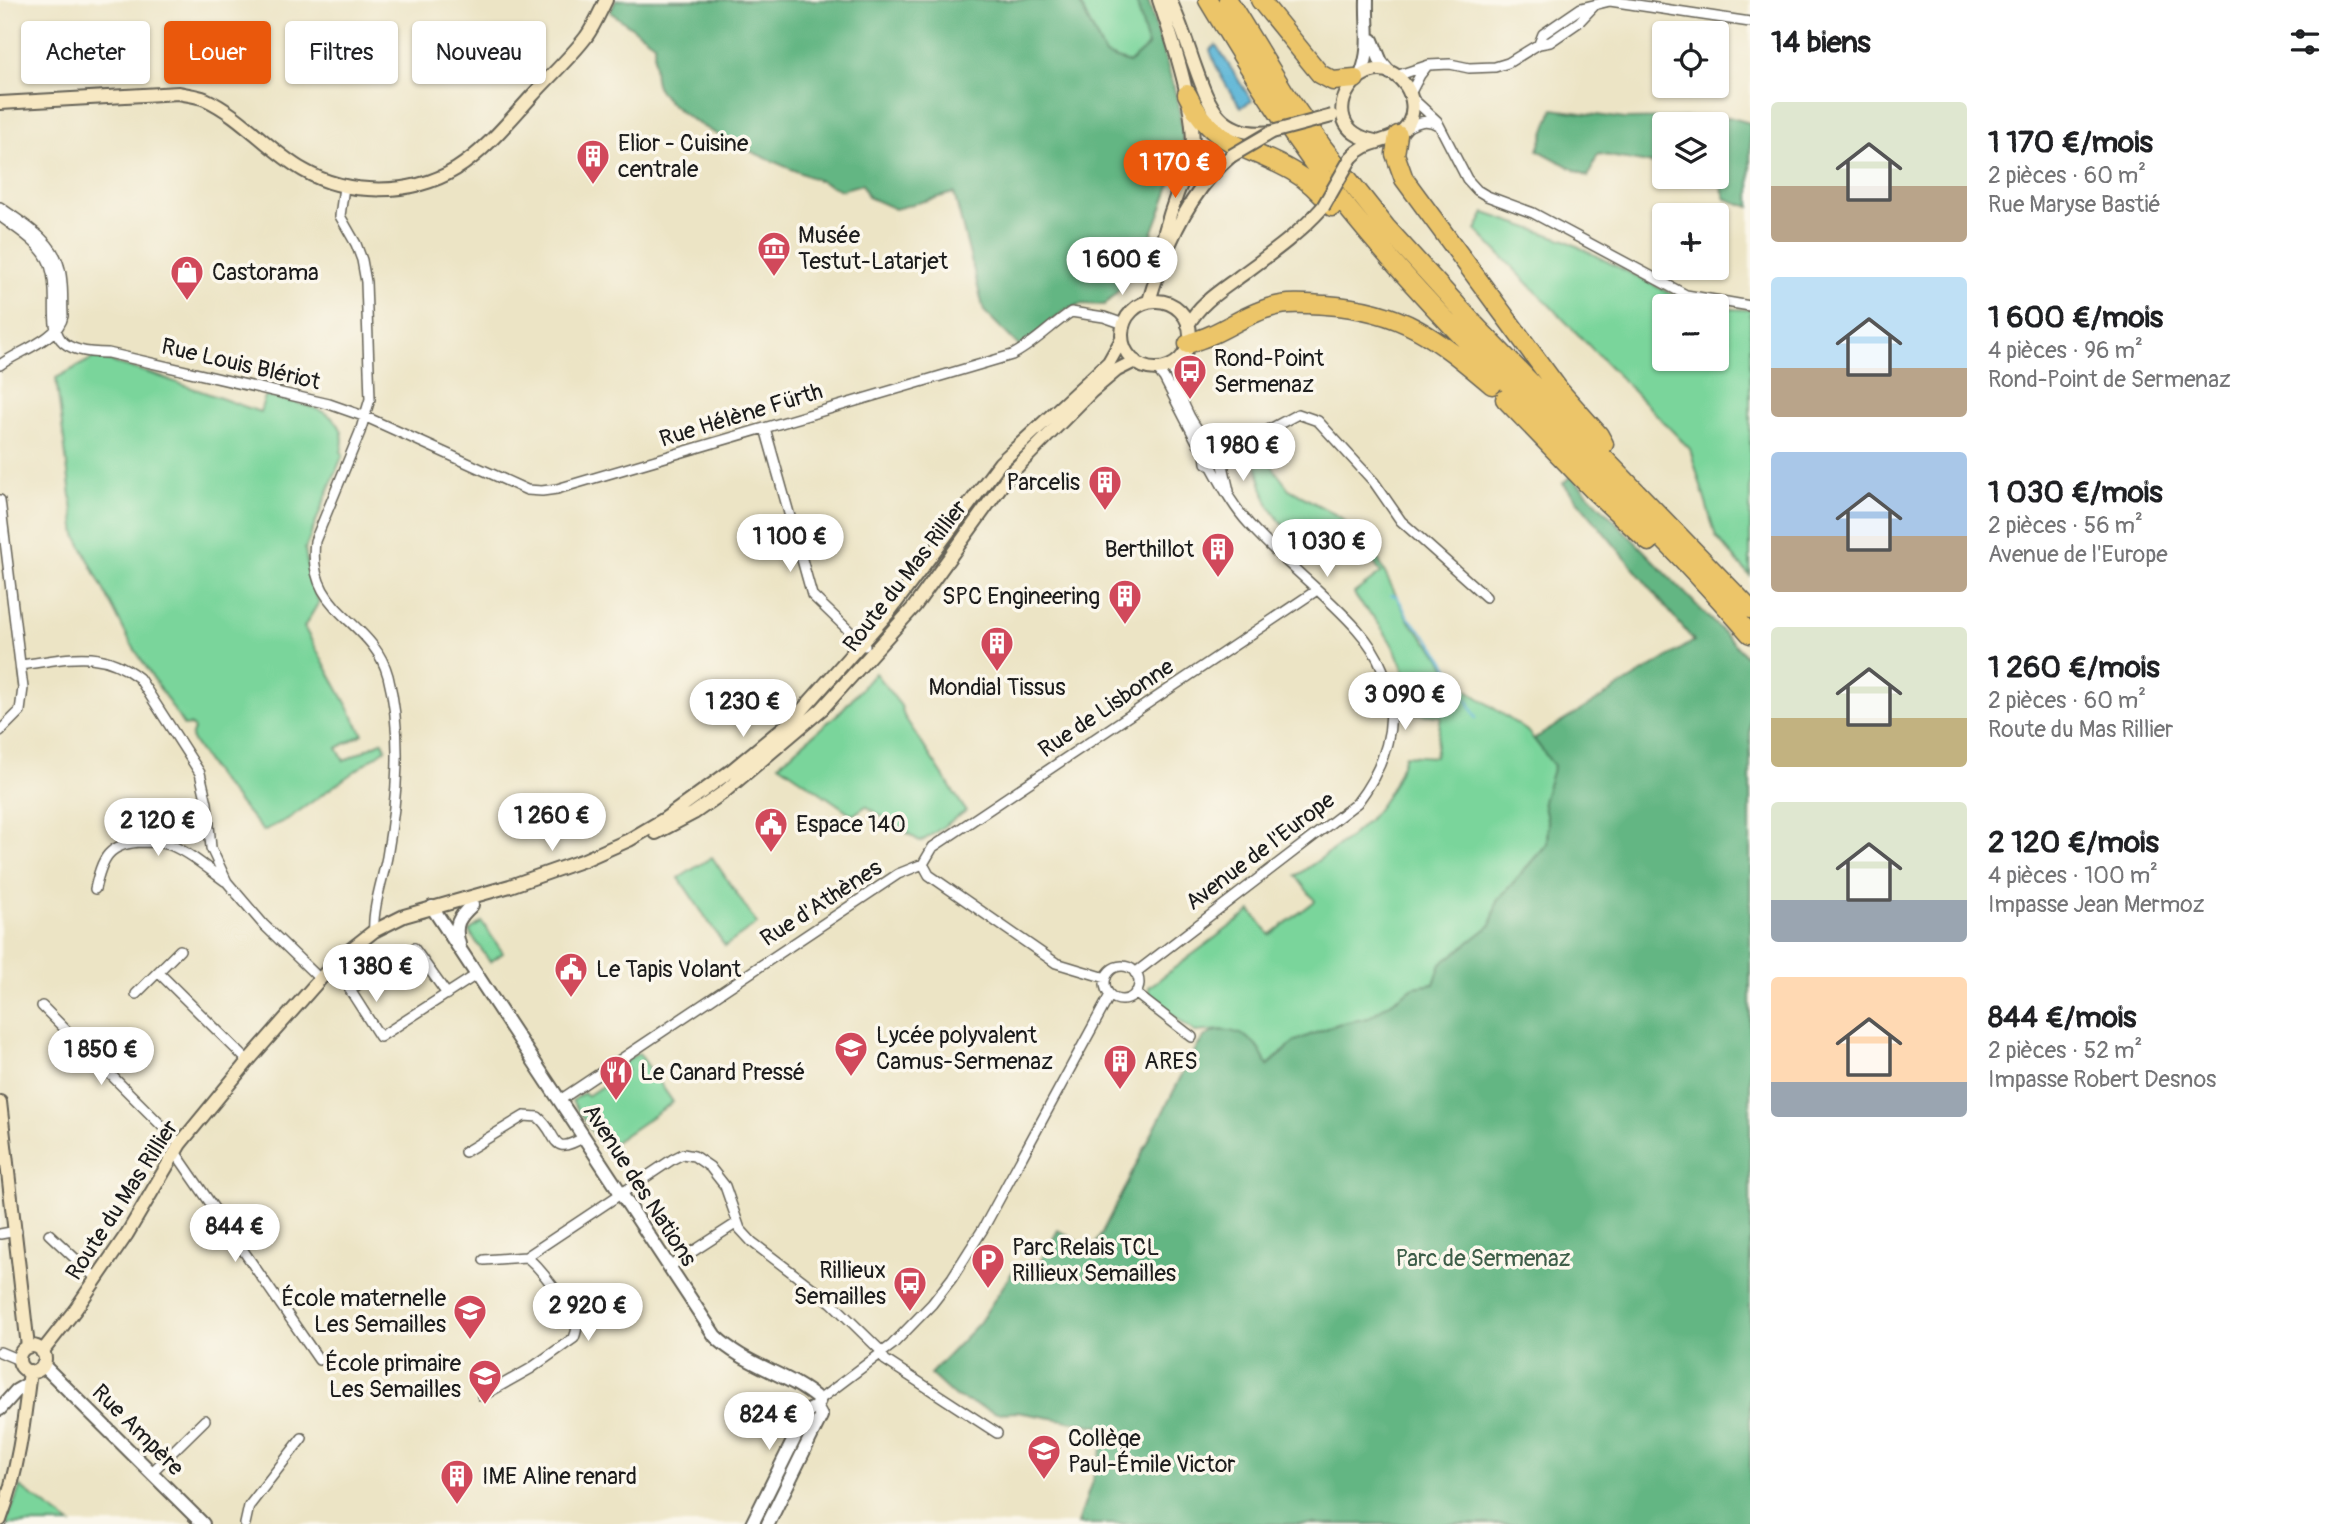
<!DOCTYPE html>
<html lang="fr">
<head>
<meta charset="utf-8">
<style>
	:root { --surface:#fff; --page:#f2f2f2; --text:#202124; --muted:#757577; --accent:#ea580c }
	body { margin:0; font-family:Pangolin,sans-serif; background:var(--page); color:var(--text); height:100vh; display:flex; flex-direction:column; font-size:26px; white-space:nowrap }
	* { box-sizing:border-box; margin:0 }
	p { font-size:23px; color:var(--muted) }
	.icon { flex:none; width:38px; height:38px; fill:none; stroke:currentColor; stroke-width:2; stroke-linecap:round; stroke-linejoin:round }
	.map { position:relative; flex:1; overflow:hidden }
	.sheet { display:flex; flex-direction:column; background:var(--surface); width:595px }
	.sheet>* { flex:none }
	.guide { position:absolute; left:21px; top:21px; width:665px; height:63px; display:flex; gap:14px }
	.tools { position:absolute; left:1652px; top:21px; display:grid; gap:14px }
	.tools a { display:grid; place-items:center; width:77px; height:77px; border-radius:7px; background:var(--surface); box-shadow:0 2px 5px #0004; font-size:35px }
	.price { position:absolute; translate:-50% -60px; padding:0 16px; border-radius:24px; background:#fff; color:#222; font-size:23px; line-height:46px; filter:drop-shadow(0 2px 4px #0008) }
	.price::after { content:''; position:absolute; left:50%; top:42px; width:21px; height:16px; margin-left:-10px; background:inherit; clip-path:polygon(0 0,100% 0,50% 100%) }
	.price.current { background:var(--accent); color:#fff }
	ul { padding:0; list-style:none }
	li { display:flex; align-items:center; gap:21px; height:175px; padding:0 21px }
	li span { display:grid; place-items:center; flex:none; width:196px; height:140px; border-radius:7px; color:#555 }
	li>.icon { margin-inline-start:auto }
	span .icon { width:84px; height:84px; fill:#fffc; stroke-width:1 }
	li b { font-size:30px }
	h2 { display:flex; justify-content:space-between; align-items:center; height:84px; padding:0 21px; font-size:30px }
	.tag { padding:0 24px; border-radius:7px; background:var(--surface); box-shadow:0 2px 5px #0004; font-size:24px; line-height:63px }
	.tag.current { background:var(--accent); color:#fff }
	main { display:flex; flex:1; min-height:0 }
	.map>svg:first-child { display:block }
</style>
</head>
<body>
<main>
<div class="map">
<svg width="1750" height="1524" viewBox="0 0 1750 1524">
	<rect width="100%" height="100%" fill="#fbf7ec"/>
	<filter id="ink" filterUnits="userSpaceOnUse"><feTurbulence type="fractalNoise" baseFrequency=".0143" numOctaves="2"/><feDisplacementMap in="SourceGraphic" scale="14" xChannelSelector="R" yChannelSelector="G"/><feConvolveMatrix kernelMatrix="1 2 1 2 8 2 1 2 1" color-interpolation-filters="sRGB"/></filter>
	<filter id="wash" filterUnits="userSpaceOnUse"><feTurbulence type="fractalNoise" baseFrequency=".00686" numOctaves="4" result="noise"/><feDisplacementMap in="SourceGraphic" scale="28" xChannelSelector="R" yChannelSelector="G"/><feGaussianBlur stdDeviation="1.57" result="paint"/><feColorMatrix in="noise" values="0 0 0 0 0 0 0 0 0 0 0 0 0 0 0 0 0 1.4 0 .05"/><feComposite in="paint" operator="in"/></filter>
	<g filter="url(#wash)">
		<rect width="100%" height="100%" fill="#ece4c5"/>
		<path fill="#7ad59b" stroke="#4b785c" stroke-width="2" d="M1078,0H1136L1148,46L1129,63L1105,55Z
			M1485,213L1565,240L1679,298L1709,306H1664V359H1717V308L1750,310V576L1716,537L1690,449L1476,230Z
			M95,357L158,376L260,412L265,396C295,404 354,407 341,452L343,454L305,549L310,582L319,602L304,627L363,734L337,748L344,761L383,741L386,749L288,819L263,831L217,777L191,738L194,729L190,725L184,726L130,642L76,535L56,378Z
			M1261,443L1274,469L1289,489L1340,517L1362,539L1377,557L1409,621L1440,656L1451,675L1463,687L1527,731L1555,766L1543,801L1548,824L1547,844L1498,901L1491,925L1441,964L1434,984L1414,987L1368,1018L1338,1024L1295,1041L1267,1066L1257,1047L1222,1030L1195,1032L1148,997L1149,987L1251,911L1270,935L1315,901L1296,876C1348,839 1385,819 1405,755L1435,757L1441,716L1410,713C1411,678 1396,646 1375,619C1367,609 1359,605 1354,593L1381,573L1357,539L1318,564C1301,546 1282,527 1269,505C1260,488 1257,465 1253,447Z
			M875,673L901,706L904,716L966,811L921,842L866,806L853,815L779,764L840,712Z
			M712,857L757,924L725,946L679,878Z
			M482,922L503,953L490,962L469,931Z
			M639,1053L673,1102L606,1148L604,1144L601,1145L572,1101L584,1093L587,1096L627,1070L623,1063Z
			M20,1487L24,1490L71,1524H6Z"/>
		<path fill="#63b683" stroke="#406950" stroke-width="2" d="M616,0H1078L1105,55L1129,63L1148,46L1136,0H1148L1179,105L1184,149L1150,239L1131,276L1105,305L1080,304L1062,312L1023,350L984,311L954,193L895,209L868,197L862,184L841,190C798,171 676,127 657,86C652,75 655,55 654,43L610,12Z
			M1553,109L1625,119L1729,117L1750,123V207L1726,199L1717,176V124H1664V166L1598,154L1588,177L1538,150Z
			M1571,476L1750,660V1524H1078L1109,1428L1017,1412L997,1413L955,1397L930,1374L979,1323L1017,1265L1033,1274L1058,1230L1093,1250L1192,1055C1196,1049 1201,1040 1206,1036C1222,1025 1245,1032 1257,1046C1261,1052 1264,1060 1268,1066L1295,1041L1338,1024L1368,1018L1414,987L1434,984L1441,964L1491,925L1497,901L1547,844L1548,824L1543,801L1554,766L1534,739L1694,641L1563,483Z"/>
		<path fill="#58b4d6" stroke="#3a6879" stroke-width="2" d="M1216,45L1252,101L1241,107C1227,89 1217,72 1210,50Z"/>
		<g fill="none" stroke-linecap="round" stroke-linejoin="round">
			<path stroke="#58b4d6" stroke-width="2.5" d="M1391,595L1397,596L1408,617L1429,639L1443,658L1463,692
				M1467,699L1476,718"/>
		</g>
	</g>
	<g filter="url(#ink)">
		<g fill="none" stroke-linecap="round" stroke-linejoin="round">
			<defs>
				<path id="minor" d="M1539,44L1543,34L1581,8L1610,1L1750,22
					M1396,76L1429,65L1450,64L1469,68L1495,67L1508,63L1539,44L1550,42L1579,22L1595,5
					M1410,94L1420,75L1427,66
					M1412,98L1437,121L1467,179L1477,190L1487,196L1533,213L1686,295L1750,306
					M1406,128C1418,122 1426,118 1438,125
					M344,187L340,216L356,244L362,260L366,282L370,399L360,432L315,541C306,615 372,617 388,676C403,734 397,799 387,857C383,878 372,910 374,931
					M0,207C20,222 52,239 59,266C64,281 62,300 63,316C59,339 17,352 0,365
					M0,216C18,230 42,243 50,265C65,311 30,353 108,353L329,404L366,417L527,490L542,491L557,489L1012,355C1034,344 1050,326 1071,312L1104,317L1124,324
					M1172,364C1177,388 1187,419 1204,437C1213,447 1233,446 1225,464
					M765,428L812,595L865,646
					M1217,445L1253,437
					M1226,462L1255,437L1298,414L1318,421L1374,482L1401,521L1486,597
					M1223,465L1229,491
					M0,500L23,688L20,711L0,731
					M21,665C67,659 99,647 139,678L200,773L207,803L211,848L227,882L263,924L319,978
					M923,864L933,847L942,841L1317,590
					M95,889C102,858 108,843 143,842C151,842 162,842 170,845C189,852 208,869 225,881
					M1105 983a17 17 0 1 1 34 0a17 17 0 1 1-34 0Z
					M158,972L248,1061
					M1135,973L1357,803C1399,748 1405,683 1357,629C1324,592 1283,562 1250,525C1234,508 1223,487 1212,467L1206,463L1205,453L1196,440L1164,378L1156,368
					M1135,993L1192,1037
					M136,994L180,950
					M447,994L414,948L350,990L380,1037L476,975
					M42,1006L180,1144
					M560,1100L898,874L923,864L929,875L1056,963L1106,978
					M175,1152L319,1360
					M465,1152L524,1116L538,1117C560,1135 549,1158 584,1137
					M0,1234L17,1231
					M49,1234L97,1279
					M484,1260L526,1257L673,1159L683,1154L694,1156L710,1167L725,1186L740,1229L752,1242L832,1303L879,1349L885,1360L997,1433
					M669,1267L737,1223
					M0,1352L19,1360
					M482,1396L530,1369L574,1338C576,1333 578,1327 576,1322C569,1307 539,1265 526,1257
					M819,1400L892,1345L932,1304L952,1278L983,1229L1110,995
					M151,1473L205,1420
					M245,1524L249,1506L302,1438"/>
				<path id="tertiary" d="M1372,40L1381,62L1390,73
					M1361,75C1372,47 1366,28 1367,0
					M432,907L715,1336C744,1365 788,1373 819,1400L816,1407L808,1411L752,1524
					M459,944C453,925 459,917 472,905
					M43,1365L203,1524
					M0,1409L16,1391L28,1384
					M768,1524L817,1424L821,1416L816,1407"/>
				<path id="secondary" d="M1170,0C1179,20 1186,40 1193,61C1208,103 1218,139 1272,132
					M0,103L179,93C187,95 197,96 205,99C242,116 268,150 303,170C347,196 412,196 456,169C485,151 509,121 532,96C550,76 570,58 586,37C594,26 600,12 606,0
					M1351,158C1369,136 1396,146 1409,122C1415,111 1413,97 1406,86C1369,33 1302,127 1375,141
					M1157,273C1160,245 1167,221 1177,194C1181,183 1188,171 1191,159C1200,120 1172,38 1159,0
					M1149,301C1164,250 1189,191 1231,156
					M1122 335a34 34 0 1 1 68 0a34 34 0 1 1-68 0Z
					M1188,325C1200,303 1220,291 1239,277C1269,255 1298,235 1323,207
					M656,833L694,813L724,792L822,709L914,607L1009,475L1091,392L1117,370L1135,361
					M0,1102L28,1347
					M19 1359a13 13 0 1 1 26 0a13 13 0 1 1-26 0Z
					M42,1352L75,1310L127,1234L180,1144L248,1061L336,961L374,931L404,916L510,886L584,860L629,840L663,820L732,770L796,717L889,612L1000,463L1109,362L1122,339
					M0,1520C18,1473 24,1422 30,1371"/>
				<path id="motorway" d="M1208,0C1252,73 1296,145 1350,211C1472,362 1624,487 1750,634
					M1228,0L1285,93L1322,146L1386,227L1477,327L1750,609
					M1260,0L1320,74L1333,81L1355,79
					M1187,94C1214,149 1245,144 1292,171C1308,180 1320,192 1332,207
					M1398,135L1395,154L1404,179L1560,391L1599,435L1604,444
					M1188,344C1197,340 1205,338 1213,334C1233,325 1251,312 1272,307C1289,302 1308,304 1326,305C1403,310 1436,338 1492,385
					M1505,399L1593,490L1649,542"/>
			</defs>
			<use href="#minor" stroke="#656257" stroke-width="12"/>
			<use href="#tertiary" stroke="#656257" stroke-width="16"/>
			<use href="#secondary" stroke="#656257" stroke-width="16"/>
			<use href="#motorway" stroke="#656257" stroke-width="21"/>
			<use href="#minor" stroke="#fff" stroke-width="9"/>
			<use href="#tertiary" stroke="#fff" stroke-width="12"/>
			<use href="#secondary" stroke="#f7e8c3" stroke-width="12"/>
			<use href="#motorway" stroke="#ecc569" stroke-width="18"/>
			<defs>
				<path id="secondary-bridge" d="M1231,156L1272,132L1332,116
					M1323,207L1351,158"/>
			</defs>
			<use href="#secondary-bridge" stroke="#656257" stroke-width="16" stroke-linecap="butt"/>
			<use href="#secondary-bridge" stroke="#f7e8c3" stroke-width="12"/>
		</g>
	</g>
	<defs>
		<symbol id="building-pin" viewBox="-11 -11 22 30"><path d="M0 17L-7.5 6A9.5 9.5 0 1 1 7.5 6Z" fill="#d1495b" stroke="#fbf7ec"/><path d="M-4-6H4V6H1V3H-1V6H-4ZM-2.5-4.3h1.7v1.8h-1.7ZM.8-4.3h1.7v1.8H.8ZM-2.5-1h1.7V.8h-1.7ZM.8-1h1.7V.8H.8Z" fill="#fff"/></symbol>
		<symbol id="museum-pin" viewBox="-11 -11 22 30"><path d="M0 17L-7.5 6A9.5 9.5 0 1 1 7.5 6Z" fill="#d1495b" stroke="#fbf7ec"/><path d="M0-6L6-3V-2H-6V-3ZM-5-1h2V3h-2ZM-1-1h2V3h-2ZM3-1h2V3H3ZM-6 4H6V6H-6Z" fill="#fff"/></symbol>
		<symbol id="shop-pin" viewBox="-11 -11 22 30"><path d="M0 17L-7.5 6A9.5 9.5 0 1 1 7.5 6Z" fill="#d1495b" stroke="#fbf7ec"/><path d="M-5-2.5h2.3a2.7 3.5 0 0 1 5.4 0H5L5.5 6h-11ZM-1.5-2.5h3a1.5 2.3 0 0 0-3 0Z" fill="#fff"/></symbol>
		<symbol id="bus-pin" viewBox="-11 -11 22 30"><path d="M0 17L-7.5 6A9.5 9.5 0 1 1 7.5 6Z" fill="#d1495b" stroke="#fbf7ec"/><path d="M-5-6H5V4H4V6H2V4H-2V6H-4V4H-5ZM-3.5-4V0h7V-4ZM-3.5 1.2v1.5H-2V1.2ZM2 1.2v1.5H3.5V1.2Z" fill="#fff"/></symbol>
		<symbol id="civic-pin" viewBox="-11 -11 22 30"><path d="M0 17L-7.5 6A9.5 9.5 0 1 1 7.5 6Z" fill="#d1495b" stroke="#fbf7ec"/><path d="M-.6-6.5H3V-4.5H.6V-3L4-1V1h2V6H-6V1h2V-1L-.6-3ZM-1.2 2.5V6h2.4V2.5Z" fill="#fff"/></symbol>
		<symbol id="school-pin" viewBox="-11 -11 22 30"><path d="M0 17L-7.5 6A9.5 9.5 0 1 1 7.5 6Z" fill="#d1495b" stroke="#fbf7ec"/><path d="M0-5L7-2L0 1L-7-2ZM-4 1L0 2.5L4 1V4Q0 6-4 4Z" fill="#fff"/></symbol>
		<symbol id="restaurant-pin" viewBox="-11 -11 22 30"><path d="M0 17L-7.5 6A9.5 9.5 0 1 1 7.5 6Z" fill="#d1495b" stroke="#fbf7ec"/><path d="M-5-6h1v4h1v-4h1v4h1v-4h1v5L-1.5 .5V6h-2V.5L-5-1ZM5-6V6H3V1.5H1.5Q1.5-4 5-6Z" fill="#fff"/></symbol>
		<symbol id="parking-pin" viewBox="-11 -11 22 30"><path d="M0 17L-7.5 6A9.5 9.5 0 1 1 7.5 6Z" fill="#d1495b" stroke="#fbf7ec"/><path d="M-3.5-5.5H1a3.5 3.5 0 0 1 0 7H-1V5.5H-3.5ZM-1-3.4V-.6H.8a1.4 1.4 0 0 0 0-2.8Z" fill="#fff"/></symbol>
	</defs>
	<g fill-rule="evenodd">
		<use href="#building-pin" x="574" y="137" width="38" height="52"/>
		<use href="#museum-pin" x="755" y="229" width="38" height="52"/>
		<use href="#shop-pin" x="168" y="253" width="38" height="52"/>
		<use href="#bus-pin" x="1171" y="352" width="38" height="52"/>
		<use href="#building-pin" x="1086" y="463" width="38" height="52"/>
		<use href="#building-pin" x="1199" y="530" width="38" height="52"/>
		<use href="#building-pin" x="1106" y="577" width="38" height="52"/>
		<use href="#building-pin" x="978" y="624" width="38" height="52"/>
		<use href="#civic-pin" x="752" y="805" width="38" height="52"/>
		<use href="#civic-pin" x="552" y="950" width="38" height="52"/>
		<use href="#school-pin" x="832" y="1029" width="38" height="52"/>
		<use href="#building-pin" x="1101" y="1042" width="38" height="52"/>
		<use href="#restaurant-pin" x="597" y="1053" width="38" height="52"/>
		<use href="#parking-pin" x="969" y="1241" width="38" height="52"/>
		<use href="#bus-pin" x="891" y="1264" width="38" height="52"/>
		<use href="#school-pin" x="451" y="1292" width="38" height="52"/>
		<use href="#school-pin" x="466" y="1357" width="38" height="52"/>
		<use href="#school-pin" x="1025" y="1432" width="38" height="52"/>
		<use href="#building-pin" x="438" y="1457" width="38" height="52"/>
	</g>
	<g text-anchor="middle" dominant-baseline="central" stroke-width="7" stroke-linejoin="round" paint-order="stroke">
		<g font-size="23" fill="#1c1c1c" stroke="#fbf7ec" text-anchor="start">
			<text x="618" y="143">Elior - Cuisine<tspan x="618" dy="26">centrale</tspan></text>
			<text x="798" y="235">Musée<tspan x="798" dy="26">Testut-Latarjet</tspan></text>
			<text x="212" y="272">Castorama</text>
			<text x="1214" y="358">Rond-Point<tspan x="1214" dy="26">Sermenaz</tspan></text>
			<text x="1080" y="482" text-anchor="end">Parcelis</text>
			<text x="1194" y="549" text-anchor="end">Berthillot</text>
			<text x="1100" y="596" text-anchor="end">SPC Engineering</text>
			<text x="997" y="687" text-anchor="middle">Mondial Tissus</text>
			<text x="796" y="824">Espace 140</text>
			<text x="596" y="969">Le Tapis Volant</text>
			<text x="876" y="1035">Lycée polyvalent<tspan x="876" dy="26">Camus-Sermenaz</tspan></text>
			<text x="1144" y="1061">ARES</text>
			<text x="640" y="1072">Le Canard Pressé</text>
			<text x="1012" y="1247">Parc Relais TCL<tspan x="1012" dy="26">Rillieux Semailles</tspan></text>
			<text x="886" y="1270" text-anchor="end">Rillieux<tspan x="886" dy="26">Semailles</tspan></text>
			<text x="446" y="1298" text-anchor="end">École maternelle<tspan x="446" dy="26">Les Semailles</tspan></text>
			<text x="461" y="1363" text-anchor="end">École primaire<tspan x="461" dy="26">Les Semailles</tspan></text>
			<text x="1068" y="1438">Collège<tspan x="1068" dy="26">Paul-Émile Victor</tspan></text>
			<text x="482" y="1476">IME Aline renard</text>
		</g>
		<g font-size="23" fill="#1c1c1c" stroke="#fbf7ec">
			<text transform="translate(241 364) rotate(13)">Rue Louis Blériot</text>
			<text transform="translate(741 415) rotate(-17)">Rue Hélène Fürth</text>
			<text transform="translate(905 576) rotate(-52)">Route du Mas Rillier</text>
			<text transform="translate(1106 708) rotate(-34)">Rue de Lisbonne</text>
			<text transform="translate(1260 851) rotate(-37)">Avenue de l'Europe</text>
			<text transform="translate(821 903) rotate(-33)">Rue d'Athènes</text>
			<text transform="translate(640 1185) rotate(57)">Avenue des Nations</text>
			<text transform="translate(122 1200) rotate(-57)">Route du Mas Rillier</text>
			<text transform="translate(138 1430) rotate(45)">Rue Ampère</text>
		</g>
		<g font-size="23" fill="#3d5d48" stroke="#fbf7ec">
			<text x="1483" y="1258">Parc de Sermenaz</text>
		</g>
	</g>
</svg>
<div class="tools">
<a><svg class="icon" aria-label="locate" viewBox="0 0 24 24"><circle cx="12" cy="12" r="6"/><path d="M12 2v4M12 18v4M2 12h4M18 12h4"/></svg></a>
<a><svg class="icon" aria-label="layers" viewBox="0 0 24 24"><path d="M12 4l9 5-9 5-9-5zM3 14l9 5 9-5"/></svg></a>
<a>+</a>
<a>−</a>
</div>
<b class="price current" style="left:1175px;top:200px">1 170 €</b>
<b class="price" style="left:1122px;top:297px">1 600 €</b>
<b class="price" style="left:1243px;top:483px">1 980 €</b>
<b class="price" style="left:790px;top:574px">1 100 €</b>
<b class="price" style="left:1327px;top:579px">1 030 €</b>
<b class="price" style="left:1405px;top:732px">3 090 €</b>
<b class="price" style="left:743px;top:739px">1 230 €</b>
<b class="price" style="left:552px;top:853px">1 260 €</b>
<b class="price" style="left:158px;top:858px">2 120 €</b>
<b class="price" style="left:376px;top:1004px">1 380 €</b>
<b class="price" style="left:101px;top:1087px">1 850 €</b>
<b class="price" style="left:235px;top:1264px">844 €</b>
<b class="price" style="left:588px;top:1343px">2 920 €</b>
<b class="price" style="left:769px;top:1452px">824 €</b>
<div class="guide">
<a class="tag">Acheter</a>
<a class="tag current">Louer</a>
<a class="tag">Filtres</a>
<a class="tag">Nouveau</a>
</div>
</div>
<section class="sheet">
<h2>14 biens<svg class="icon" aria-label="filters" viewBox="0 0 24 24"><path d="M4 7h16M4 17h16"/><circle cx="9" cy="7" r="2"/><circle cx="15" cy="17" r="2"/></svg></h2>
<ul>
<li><span style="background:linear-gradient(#dfe7d0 60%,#b9a48a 0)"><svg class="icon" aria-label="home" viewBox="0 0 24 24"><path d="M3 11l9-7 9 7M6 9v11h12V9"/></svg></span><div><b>1 170 €/mois</b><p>2 pièces · 60 m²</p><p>Rue Maryse Bastié</p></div></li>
<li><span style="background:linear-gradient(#bfe0f5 65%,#b9a48a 0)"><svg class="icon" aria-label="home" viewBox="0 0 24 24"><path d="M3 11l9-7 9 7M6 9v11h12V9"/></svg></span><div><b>1 600 €/mois</b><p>4 pièces · 96 m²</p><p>Rond-Point de Sermenaz</p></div></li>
<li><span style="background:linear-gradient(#a9c7e8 60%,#b9a48a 0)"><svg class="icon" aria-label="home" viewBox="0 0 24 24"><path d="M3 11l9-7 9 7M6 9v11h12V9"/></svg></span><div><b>1 030 €/mois</b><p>2 pièces · 56 m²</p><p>Avenue de l'Europe</p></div></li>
<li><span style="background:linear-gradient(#dfe7d0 65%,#c2b280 0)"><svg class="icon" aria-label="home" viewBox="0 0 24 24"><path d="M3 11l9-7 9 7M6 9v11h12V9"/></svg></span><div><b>1 260 €/mois</b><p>2 pièces · 60 m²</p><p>Route du Mas Rillier</p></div></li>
<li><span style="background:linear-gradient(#dfe7d0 70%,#9aa5b1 0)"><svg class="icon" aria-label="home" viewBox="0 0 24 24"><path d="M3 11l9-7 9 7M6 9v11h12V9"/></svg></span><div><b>2 120 €/mois</b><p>4 pièces · 100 m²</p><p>Impasse Jean Mermoz</p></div></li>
<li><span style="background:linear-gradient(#ffd9b3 75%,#9aa5b1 0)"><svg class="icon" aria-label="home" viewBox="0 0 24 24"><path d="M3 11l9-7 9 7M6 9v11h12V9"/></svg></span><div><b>844 €/mois</b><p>2 pièces · 52 m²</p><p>Impasse Robert Desnos</p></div></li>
</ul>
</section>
</main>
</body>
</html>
